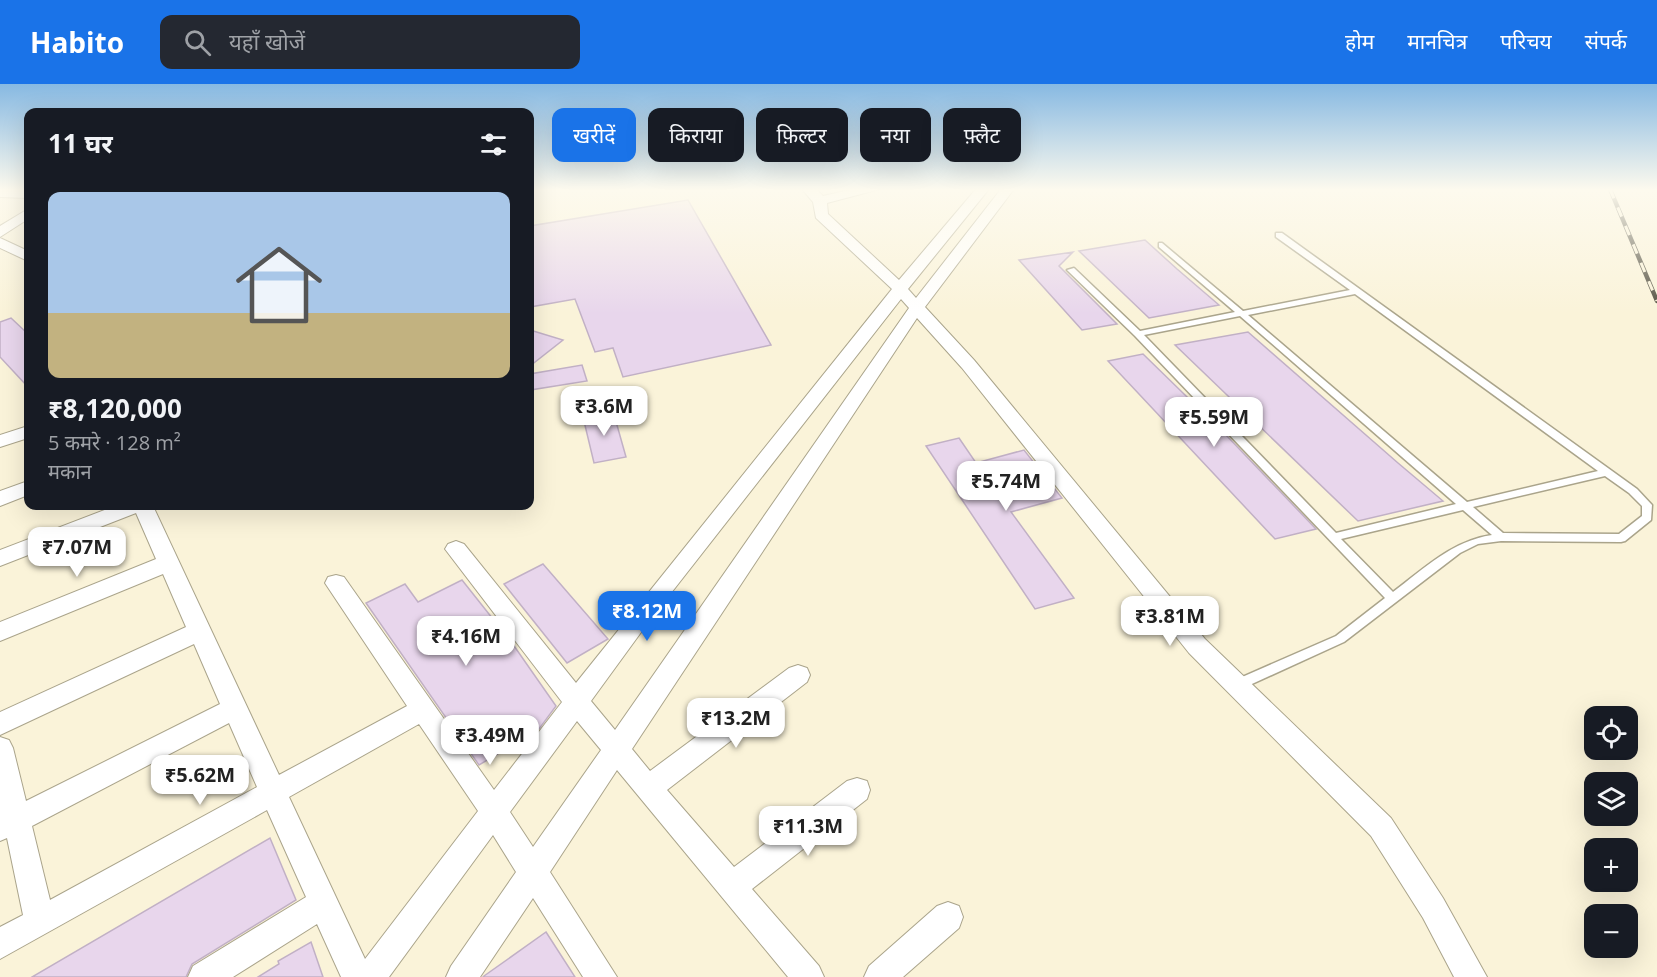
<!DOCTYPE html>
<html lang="hi">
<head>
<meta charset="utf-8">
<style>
	:root { --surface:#171b24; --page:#242831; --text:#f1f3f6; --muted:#9ea1a6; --accent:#1a73e8 }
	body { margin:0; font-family:"Open Sans","Noto Sans Devanagari",sans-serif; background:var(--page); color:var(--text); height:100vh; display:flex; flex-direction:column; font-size:22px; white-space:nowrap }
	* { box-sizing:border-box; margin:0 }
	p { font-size:20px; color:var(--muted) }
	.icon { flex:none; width:33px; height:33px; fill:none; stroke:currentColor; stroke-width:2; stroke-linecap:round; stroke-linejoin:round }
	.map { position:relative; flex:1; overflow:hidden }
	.drawer { position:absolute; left:24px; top:24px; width:510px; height:402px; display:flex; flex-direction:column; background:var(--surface); border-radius:12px; box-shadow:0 6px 24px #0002 }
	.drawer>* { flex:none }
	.top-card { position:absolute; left:552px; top:24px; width:570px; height:54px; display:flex; gap:12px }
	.buttons { position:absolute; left:1584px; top:622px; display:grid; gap:12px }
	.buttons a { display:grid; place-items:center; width:54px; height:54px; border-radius:12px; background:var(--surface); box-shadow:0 6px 24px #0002; font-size:30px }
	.price { position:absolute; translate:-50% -51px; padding:0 14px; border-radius:12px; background:#fff; color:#222; font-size:20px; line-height:39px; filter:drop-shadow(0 2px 3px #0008) }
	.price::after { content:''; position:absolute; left:50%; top:36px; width:18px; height:14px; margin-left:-9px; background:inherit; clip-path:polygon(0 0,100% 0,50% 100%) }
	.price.on { background:var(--accent); color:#fff }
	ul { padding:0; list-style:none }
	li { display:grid; align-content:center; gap:12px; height:318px; padding:0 24px }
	li span { display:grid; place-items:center; height:186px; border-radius:12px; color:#555 }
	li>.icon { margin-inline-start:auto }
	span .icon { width:108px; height:108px; fill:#fffc; stroke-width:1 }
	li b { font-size:26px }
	h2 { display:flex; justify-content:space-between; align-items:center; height:72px; padding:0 24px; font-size:26px }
	.tag { padding:0 21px; border-radius:12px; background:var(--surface); box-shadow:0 6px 24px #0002; font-size:21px; line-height:54px }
	.tag.on { background:var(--accent); color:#fff }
	header { display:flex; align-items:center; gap:36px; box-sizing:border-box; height:84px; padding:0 30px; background:var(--accent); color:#fff }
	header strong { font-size:28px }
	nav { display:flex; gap:33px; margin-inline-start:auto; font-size:21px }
	.search { width:420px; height:54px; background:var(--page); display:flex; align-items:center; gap:15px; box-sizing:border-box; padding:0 21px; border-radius:12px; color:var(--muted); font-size:22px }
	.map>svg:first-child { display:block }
</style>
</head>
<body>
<header>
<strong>Habito</strong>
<div class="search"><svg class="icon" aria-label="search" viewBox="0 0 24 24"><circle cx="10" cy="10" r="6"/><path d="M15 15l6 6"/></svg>यहाँ खोजें</div>
<nav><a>होम</a><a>मानचित्र</a><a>परिचय</a><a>संपर्क</a></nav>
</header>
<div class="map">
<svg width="1657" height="893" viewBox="0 0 1657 893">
	<rect width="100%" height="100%" fill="#faf3d9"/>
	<path fill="#e8d6ec" stroke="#c1b0c5" stroke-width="1.5" d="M688,116L771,261L623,293L613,264L595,268L575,215L530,223V142Z
		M1145,156L1177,185L1219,221L1149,234L1079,167Z
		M1073,168L1059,182L1117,240L1082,246L1019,176Z
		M11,234L28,250V303L0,273V238Z
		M530,246L563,256L530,282Z
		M1248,248L1398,379L1443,417L1358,437L1175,261Z
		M1143,270L1224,349L1316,445L1275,455L1108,277Z
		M582,281L587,297L530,306V290Z
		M613,327L626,373L594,379L583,333Z
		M959,354L976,379L1024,366L1062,414L1011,428L1074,514L1035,525L926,362Z
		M543,480L608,555L567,579L504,500Z
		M462,496L512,559L556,622L539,645L479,681L366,519L405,500L418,518Z
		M270,754L296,816L192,880L186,893H32Z
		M546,848L575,893H483L484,892Z
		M311,858L323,893H258L279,880L278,877Z"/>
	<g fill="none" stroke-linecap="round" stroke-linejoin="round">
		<defs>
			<path id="lane" d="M1276,149H1282L1637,405L1652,421L1651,436L1625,457L1621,458L1501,457L1478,460L1460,469L1344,558L1241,605L1237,606L1233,605L1231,601L1233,597L1336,552L1385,514L1135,252L1067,186L1074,184L1140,247L1235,228L1159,163V159H1162L1243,227L1350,206L1276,153ZM1355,210L1598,387L1467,418L1248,231ZM1240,232L1456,420L1336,449L1144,251ZM1605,392L1629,409L1642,422V432L1619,450L1503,449L1473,423ZM1463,426L1492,451C1452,457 1425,484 1393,508L1341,455Z"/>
			<path id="street" d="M0,105L28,106V114L0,113Z
				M802,105H816L823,112L854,105H880L827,119L828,130L899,196L976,105H989L908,205L916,214L1001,105H1014L925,223L974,276L1205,555L1391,734L1443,814L1487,893H1454L1423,834L1371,752L1189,569L962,284L917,234L632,665L650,687L789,584L798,581L807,584L810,591L807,598L667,706L734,783L847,697L857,694L867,697L870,706L867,715L752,805L819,882L824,893H788L617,686L550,788L617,893H583L533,814L480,893H446L451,882L516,788L493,751L389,893H341L317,840L233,893H188L193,882L306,813L267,726L0,875V843L23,831L7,754L0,757V653L9,656L13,664L26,717L220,620L194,560L0,651V628L186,543L163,490L0,557V538L156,475L136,429L0,482V466L115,422H153L279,691L407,622L325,499L328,493L336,491L344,493L494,706L562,618L445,465L448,460L456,457L464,460L576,599L892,205L816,134L813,118ZM901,215L909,224L615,646L591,617L650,536ZM577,637L601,666L533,763L510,728ZM229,639L257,703L50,816L32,742ZM419,640L478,727L365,875L289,713Z
				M28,125V135L0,153V142Z
				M0,154L28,167V177L0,164Z
				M28,342V354L0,363V351Z
				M28,397V411L0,422V407Z
				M948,818L959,822L963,833L959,844L903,893H864L869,882L937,822Z"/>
		</defs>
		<use href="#lane" stroke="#aaa48b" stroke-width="3"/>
		<use href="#street" stroke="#aaa48b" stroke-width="2"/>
		<use href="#lane" fill="#fff" fill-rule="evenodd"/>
		<use href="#street" fill="#fff" fill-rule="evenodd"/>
		<defs>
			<path id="rail" d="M1610,105L1657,217"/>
		</defs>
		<use href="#rail" stroke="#4f4c3e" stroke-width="4.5"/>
		<use href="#rail" stroke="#faf3d9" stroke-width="3" stroke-dasharray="10" stroke-linecap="butt"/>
	</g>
	<linearGradient id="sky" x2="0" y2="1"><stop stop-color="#87b9e2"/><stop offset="0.46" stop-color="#fdfaee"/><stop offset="1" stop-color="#fdfaee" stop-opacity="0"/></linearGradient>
	<rect width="1657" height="230" fill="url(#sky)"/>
</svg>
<div class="buttons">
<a><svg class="icon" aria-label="locate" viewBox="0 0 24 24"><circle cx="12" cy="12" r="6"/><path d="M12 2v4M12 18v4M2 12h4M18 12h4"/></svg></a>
<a><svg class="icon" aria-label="layers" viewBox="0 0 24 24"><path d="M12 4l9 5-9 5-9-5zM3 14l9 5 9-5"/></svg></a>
<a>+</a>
<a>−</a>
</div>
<b class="price" style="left:604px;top:353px">₹3.6M</b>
<b class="price" style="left:1214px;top:364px">₹5.59M</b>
<b class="price" style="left:1006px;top:428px">₹5.74M</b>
<b class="price" style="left:77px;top:494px">₹7.07M</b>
<b class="price on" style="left:647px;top:558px">₹8.12M</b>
<b class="price" style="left:1170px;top:563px">₹3.81M</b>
<b class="price" style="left:466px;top:583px">₹4.16M</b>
<b class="price" style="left:736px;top:665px">₹13.2M</b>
<b class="price" style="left:490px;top:682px">₹3.49M</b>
<b class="price" style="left:200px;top:722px">₹5.62M</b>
<b class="price" style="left:808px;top:773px">₹11.3M</b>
<div class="top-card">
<a class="tag on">खरीदें</a>
<a class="tag">किराया</a>
<a class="tag">फ़िल्टर</a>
<a class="tag">नया</a>
<a class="tag">फ़्लैट</a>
</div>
<section class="drawer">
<h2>11 घर<svg class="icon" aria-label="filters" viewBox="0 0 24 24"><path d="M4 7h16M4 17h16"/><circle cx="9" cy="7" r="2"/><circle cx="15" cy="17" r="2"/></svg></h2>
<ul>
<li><span style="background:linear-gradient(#a9c7e8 65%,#c2b280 0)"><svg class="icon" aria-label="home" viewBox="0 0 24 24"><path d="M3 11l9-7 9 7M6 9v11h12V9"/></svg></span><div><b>₹8,120,000</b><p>5 कमरे · 128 m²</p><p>मकान</p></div></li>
</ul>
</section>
</div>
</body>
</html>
